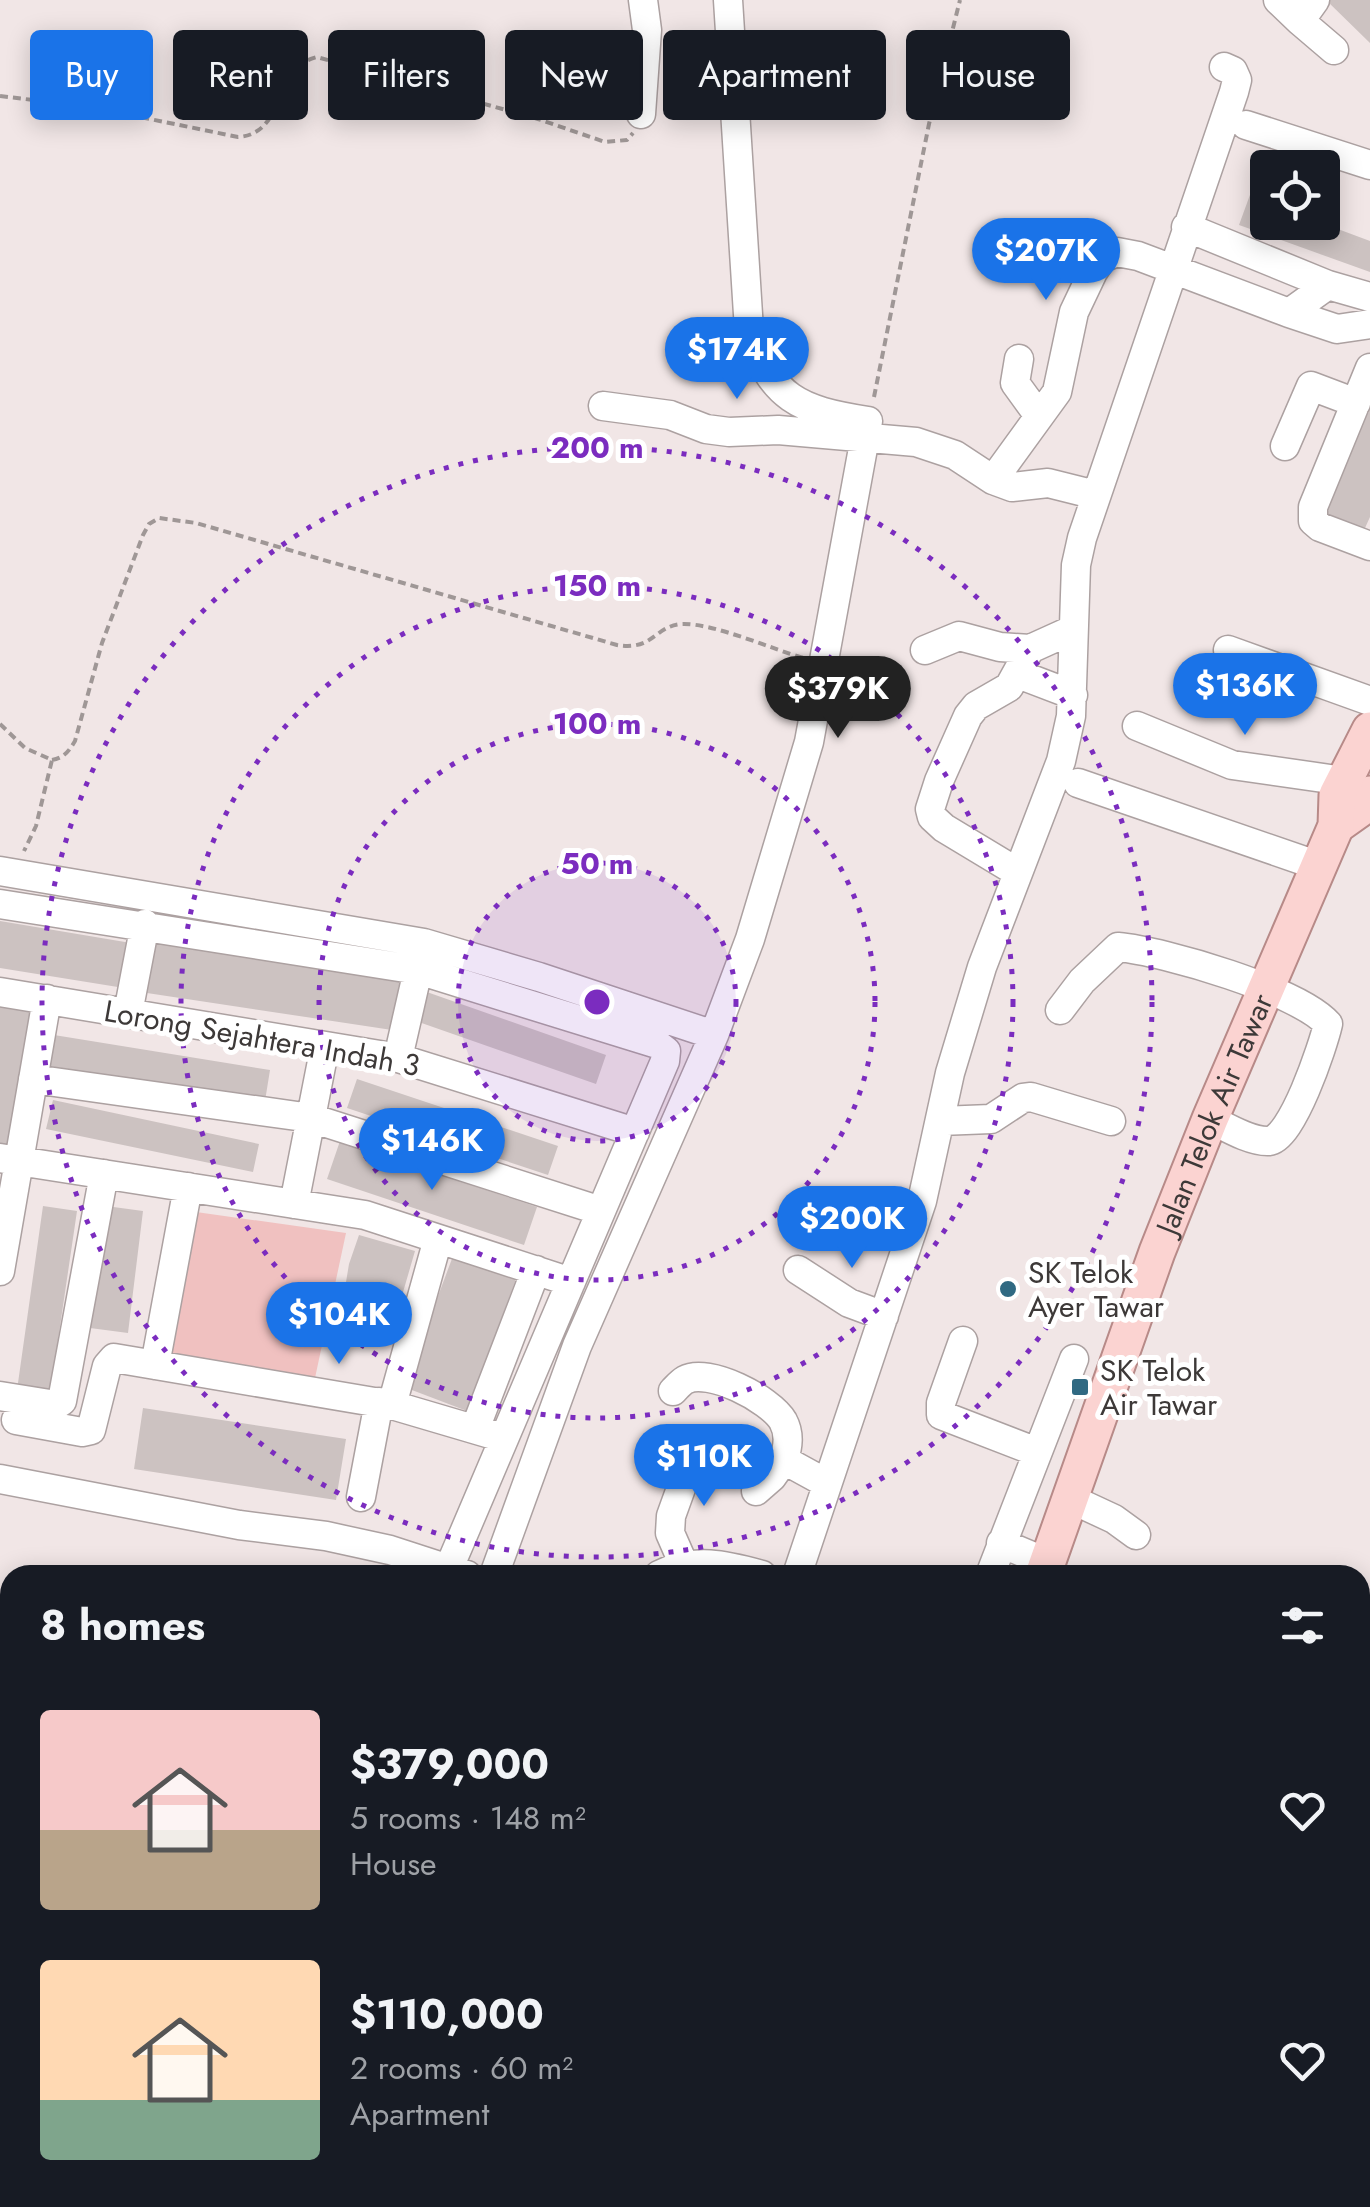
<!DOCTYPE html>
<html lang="en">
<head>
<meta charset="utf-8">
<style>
	:root { --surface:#171b24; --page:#242831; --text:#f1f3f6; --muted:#9ea1a6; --accent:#1a73e8 }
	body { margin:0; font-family:Jost,sans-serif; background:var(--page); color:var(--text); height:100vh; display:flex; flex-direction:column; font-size:38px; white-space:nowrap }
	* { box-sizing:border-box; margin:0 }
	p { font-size:32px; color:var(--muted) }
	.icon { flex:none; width:55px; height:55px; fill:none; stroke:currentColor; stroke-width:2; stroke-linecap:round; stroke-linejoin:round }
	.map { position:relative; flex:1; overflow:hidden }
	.drawer { position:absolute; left:0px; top:1565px; width:1370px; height:642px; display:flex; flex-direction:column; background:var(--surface); border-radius:30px 30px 0 0; box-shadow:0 5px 25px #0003 }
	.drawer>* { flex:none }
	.banner { position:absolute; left:30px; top:30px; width:1310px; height:90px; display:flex; gap:20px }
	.fabs { position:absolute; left:1250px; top:150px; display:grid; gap:20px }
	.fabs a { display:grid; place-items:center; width:90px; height:90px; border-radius:10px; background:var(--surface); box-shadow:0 5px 25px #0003; font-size:50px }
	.price { position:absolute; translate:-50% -85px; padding:0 22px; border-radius:35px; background:var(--accent); color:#fff; font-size:32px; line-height:65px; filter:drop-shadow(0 2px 5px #0008) }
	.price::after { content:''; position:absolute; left:50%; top:60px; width:30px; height:22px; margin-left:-15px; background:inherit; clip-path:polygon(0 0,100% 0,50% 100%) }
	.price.on { background:#222; color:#fff }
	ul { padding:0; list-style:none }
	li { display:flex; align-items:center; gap:30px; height:250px; padding:0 40px }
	li span { display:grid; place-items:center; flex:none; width:280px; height:200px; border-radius:10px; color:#555 }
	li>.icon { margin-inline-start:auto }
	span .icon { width:120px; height:120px; fill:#fffc; stroke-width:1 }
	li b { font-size:42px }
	h2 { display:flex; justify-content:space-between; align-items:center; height:120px; padding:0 40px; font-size:42px }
	.chip { padding:0 35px; border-radius:10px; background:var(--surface); box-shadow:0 5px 25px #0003; font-size:35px; line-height:90px }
	.chip.on { background:var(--accent); color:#fff }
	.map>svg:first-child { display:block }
</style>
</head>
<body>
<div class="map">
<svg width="1370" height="2207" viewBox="0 0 1370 2207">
	<rect width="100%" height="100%" fill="#f1e6e6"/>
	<path fill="#f0c1c0" d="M182,1210L346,1233L315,1378L165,1353Z"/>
	<path fill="#ccc2c1" d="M1326,0H1370V43Z
		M1263,159L1284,167L1268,168V222H1319L1370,241V272L1239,225Z
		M1370,392V517L1365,528L1324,520L1320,511Z
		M0,921L131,943L124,988L0,968Z
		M154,942L400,979L392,1030L147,993Z
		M424,991L606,1055L596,1084L413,1020Z
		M0,1000L34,1007L9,1151L0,1150Z
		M54,1035L270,1070L265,1101L49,1066Z
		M357,1079L558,1146L548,1175L347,1108Z
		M53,1100L259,1144L253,1172L46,1129Z
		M340,1141L537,1207L524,1245L327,1179Z
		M43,1206L77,1211L50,1394L17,1390Z
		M106,1206L143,1211L128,1333L90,1328Z
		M359,1235L415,1251L392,1330L341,1312L349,1264Z
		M453,1256L516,1279L467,1411L404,1387Z
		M143,1408L346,1439L336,1500L134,1469Z"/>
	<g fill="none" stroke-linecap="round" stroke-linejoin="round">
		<defs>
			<path id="minor" d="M1278,0L1300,21L1315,0
				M1300,21L1334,50
				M641,114L647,30L643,0
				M1246,125L1370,165
				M1186,227L1328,285
				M1289,313L1337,329L1370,324
				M1019,359L1015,383L1039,416
				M1370,368L1313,507V521L1320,527L1370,546
				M603,406L670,415L706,429L729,432L778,430L916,442L955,455L993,480L1012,487L1048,483L1096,495
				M1285,446L1311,386L1356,403
				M993,480L1057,392L1074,312L1093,272L1102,258L1117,252L1138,256L1289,313L1328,285L1370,297
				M925,650L959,636L1000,647L1030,649
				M1228,650L1370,701
				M1018,674L1073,695
				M1137,726L1232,765L1344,781
				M1078,783L1319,866
				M0,871L424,943L539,977L714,1035
				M1017,872L944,828L932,817L930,809L939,781L968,716L976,706L1009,687L1030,649L1072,630
				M0,904L418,970L657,1044L666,1051L665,1061L449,1568
				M0,992L398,1058L635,1132
				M1060,1010L1082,981L1118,947C1164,951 1299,991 1328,1024C1323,1046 1292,1139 1269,1141C1251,1142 1226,1127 1210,1119
				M128,1013L145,924
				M398,1058L418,970
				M33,1079L311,1118L601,1211
				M940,1121L991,1119L1023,1098L1031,1097L1111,1121
				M0,1158L365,1215L571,1282
				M294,1204L325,1046
				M798,1270L849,1303L884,1316
				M0,1271L47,999
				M963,1341L941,1403V1415L1037,1452
				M155,1365L188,1187
				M673,1391C677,1387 680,1383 685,1380C708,1367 770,1399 783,1421C790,1434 788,1446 784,1460L826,1483
				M0,1396L56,1405L62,1401L104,1174
				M392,1405L438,1239
				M16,1420L82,1432L91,1430L107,1366L114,1358L392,1405L504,1438
				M475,1429L536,1270
				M0,1479L239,1525L326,1536L390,1550L467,1575
				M756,1491L772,1477L784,1460
				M361,1497L379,1402
				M1071,1499L1114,1519L1136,1535
				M1001,1543L1048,1563
				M684,1565L670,1533L671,1516L693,1455
				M494,1575L577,1346L714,1035L750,939L809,742L868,421C798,410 772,399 749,330L728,0
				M659,1575C694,1557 726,1565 762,1575
				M797,1575L922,1201L950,1073L982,967L1061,761L1071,716L1076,565L1082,538L1234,92L1237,80L1233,71L1224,67
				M990,1575L1074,1359
				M1360,1921L1370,1916
				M480,2198L501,2207
				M270,2207L273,2198
				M586,2207L588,2198
				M703,2207L707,2198"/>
			<g id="major">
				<path d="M1336,826L1364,806L1370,794"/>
				<path id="s1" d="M1043,1575L1157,1252L1210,1119L1336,826L1337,795L1370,730"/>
				<path d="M922,2198L947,2199L968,2207"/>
				<path d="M785,2207L790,2198"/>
			</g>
		</defs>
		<use href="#minor" stroke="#aca1a1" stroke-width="31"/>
		<use href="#major" stroke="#b78a88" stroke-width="39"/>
		<path stroke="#9f9796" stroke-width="4" stroke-dasharray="8 5" stroke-linecap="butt" d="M0,96L91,107L238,137C287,134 272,67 317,57L538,119L605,142L627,140L633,133
			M874,397L929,124L960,0
			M0,724L25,748L52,760L36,826L24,851
			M52,760C64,758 69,751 75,741L102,643L143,535L149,524L159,518L196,523L617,645C654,651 654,626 682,624C714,623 771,649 804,658
			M0,1749L10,1751"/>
		<use href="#minor" stroke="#fff" stroke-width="28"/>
		<use href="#major" stroke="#fbd3d1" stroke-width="35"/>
	</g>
	<circle cx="597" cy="1002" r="139" fill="#7b2cbf" fill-opacity=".12"/>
	<g fill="none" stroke="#7b2cbf" stroke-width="5" stroke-dasharray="5 10">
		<circle cx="597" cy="1002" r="139"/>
		<circle cx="597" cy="1002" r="278"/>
		<circle cx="597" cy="1002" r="416"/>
		<circle cx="597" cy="1002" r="555"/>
	</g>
	<g fill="#306982" stroke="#fff" stroke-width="4">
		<circle cx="1008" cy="1289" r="10"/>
		<rect x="1070" y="1377" width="20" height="20" rx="5"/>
	</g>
	<g text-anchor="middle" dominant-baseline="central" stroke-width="10" stroke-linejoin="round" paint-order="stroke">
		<g font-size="30" fill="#3d3938" stroke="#fff">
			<text transform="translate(262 1038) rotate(10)">Lorong Sejahtera Indah 3</text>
			<text stroke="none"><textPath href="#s1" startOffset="492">Jalan Telok Air Tawar</textPath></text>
		</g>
		<g font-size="30" fill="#3d3938" stroke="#fff" text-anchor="start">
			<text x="1028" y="1272">SK Telok<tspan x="1028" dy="34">Ayer Tawar</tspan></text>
			<text x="1100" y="1370">SK Telok<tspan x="1100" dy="34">Air Tawar</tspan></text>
		</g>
	</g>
	<circle cx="597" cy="1002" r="15" fill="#7b2cbf" stroke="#fff" stroke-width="5"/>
	<g font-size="30" text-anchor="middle" font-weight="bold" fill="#7b2cbf" stroke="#fff" stroke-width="10" stroke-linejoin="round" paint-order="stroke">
		<text x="597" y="458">200 m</text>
		<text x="597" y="596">150 m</text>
		<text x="597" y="734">100 m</text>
		<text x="597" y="874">50 m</text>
	</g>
</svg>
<div class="fabs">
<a><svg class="icon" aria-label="locate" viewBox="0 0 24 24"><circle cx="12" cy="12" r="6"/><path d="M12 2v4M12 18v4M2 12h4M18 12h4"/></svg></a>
</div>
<b class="price" style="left:1046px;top:303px">$207K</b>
<b class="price" style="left:737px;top:402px">$174K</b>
<b class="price" style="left:1245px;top:738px">$136K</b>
<b class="price on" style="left:838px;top:741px">$379K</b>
<b class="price" style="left:432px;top:1193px">$146K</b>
<b class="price" style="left:852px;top:1271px">$200K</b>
<b class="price" style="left:339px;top:1367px">$104K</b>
<b class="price" style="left:704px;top:1509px">$110K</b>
<div class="banner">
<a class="chip on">Buy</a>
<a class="chip">Rent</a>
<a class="chip">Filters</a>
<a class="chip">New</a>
<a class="chip">Apartment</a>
<a class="chip">House</a>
</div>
<section class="drawer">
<h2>8 homes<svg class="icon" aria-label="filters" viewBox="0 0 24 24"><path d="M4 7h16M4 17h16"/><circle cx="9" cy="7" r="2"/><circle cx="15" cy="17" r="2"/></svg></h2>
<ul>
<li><span style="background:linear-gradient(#f6c9c9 60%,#b9a48a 0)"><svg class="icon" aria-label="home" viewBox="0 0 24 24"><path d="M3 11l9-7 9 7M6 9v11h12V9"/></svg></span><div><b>$379,000</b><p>5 rooms · 148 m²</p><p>House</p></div><svg class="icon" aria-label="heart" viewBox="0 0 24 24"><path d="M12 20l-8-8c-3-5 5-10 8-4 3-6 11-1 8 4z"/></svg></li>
<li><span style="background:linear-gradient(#ffd9b3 70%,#7fa58c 0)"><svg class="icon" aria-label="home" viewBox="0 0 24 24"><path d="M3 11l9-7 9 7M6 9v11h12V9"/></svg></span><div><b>$110,000</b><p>2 rooms · 60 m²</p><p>Apartment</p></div><svg class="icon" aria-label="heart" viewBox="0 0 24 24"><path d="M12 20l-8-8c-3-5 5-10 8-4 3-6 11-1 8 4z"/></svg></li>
</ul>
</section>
</div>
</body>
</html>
